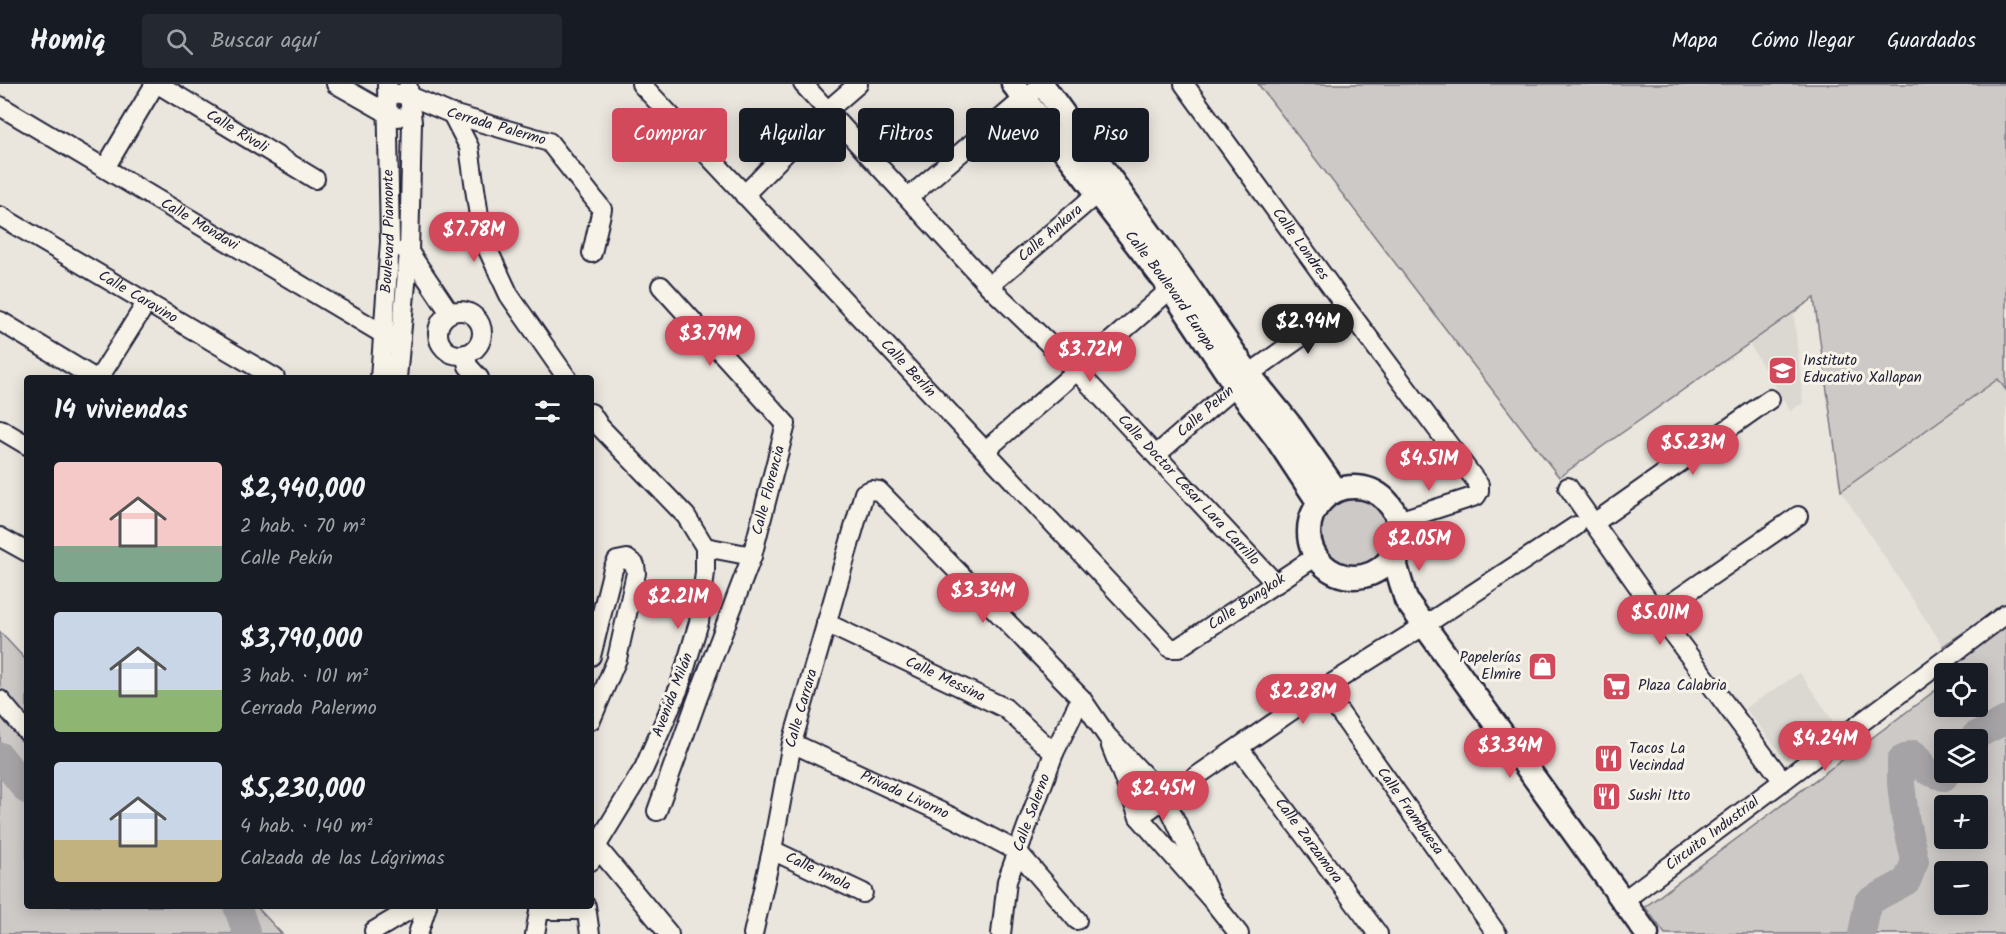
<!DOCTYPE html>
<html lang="es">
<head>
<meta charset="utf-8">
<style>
	:root { --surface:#171b24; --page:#242831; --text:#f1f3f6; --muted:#9ea1a6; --line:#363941; --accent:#d1495b }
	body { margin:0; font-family:Kalam,sans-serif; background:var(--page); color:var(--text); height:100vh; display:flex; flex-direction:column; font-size:22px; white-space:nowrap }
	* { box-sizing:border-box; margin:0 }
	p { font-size:20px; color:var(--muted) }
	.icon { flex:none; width:33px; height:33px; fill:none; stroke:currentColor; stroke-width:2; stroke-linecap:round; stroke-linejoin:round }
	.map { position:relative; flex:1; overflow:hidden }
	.panel { position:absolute; left:24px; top:291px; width:570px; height:534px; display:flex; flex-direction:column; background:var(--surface); border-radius:6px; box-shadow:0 3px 15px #0003 }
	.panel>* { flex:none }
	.banner { position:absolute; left:612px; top:24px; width:570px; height:54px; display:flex; gap:12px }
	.buttons { position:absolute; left:1934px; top:579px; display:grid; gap:12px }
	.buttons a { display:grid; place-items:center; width:54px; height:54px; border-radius:6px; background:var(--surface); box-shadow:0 3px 15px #0003; font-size:30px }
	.price { position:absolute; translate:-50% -51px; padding:0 14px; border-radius:21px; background:var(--accent); color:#fff; font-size:20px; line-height:39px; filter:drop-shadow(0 2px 3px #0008) }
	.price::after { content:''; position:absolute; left:50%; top:36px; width:18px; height:14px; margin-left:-9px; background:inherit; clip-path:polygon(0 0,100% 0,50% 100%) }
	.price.selected { background:#222; color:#fff }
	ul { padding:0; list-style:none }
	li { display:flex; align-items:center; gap:18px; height:150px; padding:0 30px }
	li span { display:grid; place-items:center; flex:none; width:168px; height:120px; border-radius:6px; color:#555 }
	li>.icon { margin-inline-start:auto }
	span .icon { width:72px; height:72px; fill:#fffc; stroke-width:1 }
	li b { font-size:26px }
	h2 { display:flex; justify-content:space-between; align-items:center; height:72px; padding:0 30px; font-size:26px }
	.tag { padding:0 21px; border-radius:6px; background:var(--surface); box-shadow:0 3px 15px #0003; font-size:21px; line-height:54px }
	.tag.selected { background:var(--accent); color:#fff }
	header { display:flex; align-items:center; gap:36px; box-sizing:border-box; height:84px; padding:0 30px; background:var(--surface); border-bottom:2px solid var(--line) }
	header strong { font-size:28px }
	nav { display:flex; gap:33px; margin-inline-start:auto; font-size:21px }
	.search { width:420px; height:54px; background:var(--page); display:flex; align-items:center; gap:15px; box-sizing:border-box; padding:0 21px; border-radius:6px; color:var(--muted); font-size:22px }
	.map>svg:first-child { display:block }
</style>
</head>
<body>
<header>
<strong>Homiq</strong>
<div class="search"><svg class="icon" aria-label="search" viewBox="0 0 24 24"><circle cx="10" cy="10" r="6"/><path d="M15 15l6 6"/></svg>Buscar aquí</div>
<nav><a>Mapa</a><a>Cómo llegar</a><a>Guardados</a></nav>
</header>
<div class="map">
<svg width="2006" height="850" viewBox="0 0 2006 850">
	<rect width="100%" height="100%" fill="#eae6de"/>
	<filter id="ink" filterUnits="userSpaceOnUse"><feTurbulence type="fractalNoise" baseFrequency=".0167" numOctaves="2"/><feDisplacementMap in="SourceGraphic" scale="12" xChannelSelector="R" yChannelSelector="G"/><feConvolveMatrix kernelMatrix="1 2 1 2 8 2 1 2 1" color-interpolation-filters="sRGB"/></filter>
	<g filter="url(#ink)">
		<path fill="#dbd8d2" d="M1793,222L1803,319L1790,327L1745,253Z
			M1999,295L2006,306V520L1943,562L1841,407Z
			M1800,589L1836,641L1786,676L1745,624Z"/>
		<path fill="#cdc9c6" stroke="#787680" stroke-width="1.5" fill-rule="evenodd" d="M1258,0H2006V306L1998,295L1841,407L1814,214L1559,393Z
			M1320 449a36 36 0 1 1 72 0a36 36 0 1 1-72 0Z
			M2006,520V850H1665L1645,823L1944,600V622H1977V590L1955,589L1943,562ZM1944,656H1977V688H1944ZM1944,722H1977V754H1944ZM1944,788H1977V820H1944Z
			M0,548L27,577V822H256L282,850H0Z"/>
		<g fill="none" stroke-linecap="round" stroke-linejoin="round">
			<path stroke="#a6a3a6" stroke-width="28" d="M1972,656L1975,652L2006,636
				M0,672L27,706
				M237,822L247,850
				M1862,850L1868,818L1907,797L1915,777L1905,733L1901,700V676L1914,670L1927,687L1944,693L1947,688"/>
			<defs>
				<g id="minor">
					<path id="s1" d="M158,0L315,95"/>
					<path d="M336,0L389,30L398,33"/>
					<path id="s2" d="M641,0L1170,564H1178L1315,473"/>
					<path id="s3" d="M803,0L989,202L1077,287L1276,500"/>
					<path id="s4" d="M1184,0L1345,222L1479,401V407L1476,412L1398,437"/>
					<path id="s5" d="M388,8L410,12L452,30L549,58L602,125L592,169"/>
					<path id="s6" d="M0,22L383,250L401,254"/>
					<path d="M452,30L469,63L482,153L509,211L567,294"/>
					<path d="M105,84L155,0"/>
					<path d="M744,111L828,26L858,0"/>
					<path d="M909,113L1033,7"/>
					<path id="s7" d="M0,132L275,294"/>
					<path d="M405,166L409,168L450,229"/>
					<path id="s8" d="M989,202L1106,102"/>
					<circle cx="460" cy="249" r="22"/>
					<path d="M0,237L94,294"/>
					<path d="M465,270L468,282L479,294"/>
					<path d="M99,294L147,218"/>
					<path id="s9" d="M380,294L390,158L387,0"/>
					<path d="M397,294L409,168L412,38L408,3"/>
					<path d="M591,329L600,343L686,432L705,463V488L699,538L679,604L644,684L597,761L591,777"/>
					<path d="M0,345L27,361"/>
					<path d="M986,366L1181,196"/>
					<path id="s10" d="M1156,371L1249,290L1345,222"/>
					<path d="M1568,403L1657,529L1783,697"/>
					<path d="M1594,439L1770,315"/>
					<path d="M0,453L27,468"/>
					<path d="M705,463L752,472"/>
					<path d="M1657,529L1798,432"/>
					<path id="s11" d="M826,539L1005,624L1054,669"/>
					<path d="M591,572L613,485L617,477L627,475L635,481L636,489L617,575L591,636"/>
					<path id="s12" d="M1323,605L1497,850"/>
					<path d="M0,616L27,648"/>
					<path id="s13" d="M792,659L954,734L1017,767L1077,836"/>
					<path d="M1111,662L1139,733L1212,816L1239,850"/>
					<path id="s14" d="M1239,664L1378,850"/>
					<path id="s15" d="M657,727L698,613L752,472L786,340L661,202"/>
					<path d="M1139,733L1165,714L1323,605L1425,541L1576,442"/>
					<path d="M591,756L669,850"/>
					<path id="s16" d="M772,766L863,809"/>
					<path id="s17" d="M1623,817L2006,530"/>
					<path d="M586,822L590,850"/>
					<path d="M539,826H586"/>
					<path d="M374,847L416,822"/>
					<path d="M418,850L427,822"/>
					<path d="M535,850L540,822"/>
					<path id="s18" d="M753,850L772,766L792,659L864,409L871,406L879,407L1081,614L1107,652L1165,714L1212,816"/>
					<path id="s19" d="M1001,850L1007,797L1054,669L1081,614"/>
				</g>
				<g id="major">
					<path id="s20" d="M1013,0L1171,205L1235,301L1276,354L1319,419"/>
					<path d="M1042,0L1183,195L1249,290L1291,342L1336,406"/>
					<circle cx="1354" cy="448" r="45"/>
					<path d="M1397,464L1396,482L1406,516L1647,850"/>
				</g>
			</defs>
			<use href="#minor" stroke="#22223b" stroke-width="22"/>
			<use href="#major" stroke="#22223b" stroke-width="27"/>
			<use href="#minor" stroke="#f7f3e8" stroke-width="18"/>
			<use href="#major" stroke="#f7f3e8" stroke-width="22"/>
		</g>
	</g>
	<defs>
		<symbol id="school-square" viewBox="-11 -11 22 22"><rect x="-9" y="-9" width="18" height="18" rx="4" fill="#d1495b" stroke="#f7f3e8"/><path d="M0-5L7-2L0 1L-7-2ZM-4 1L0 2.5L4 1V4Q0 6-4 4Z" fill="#fff"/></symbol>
		<symbol id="shop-square" viewBox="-11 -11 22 22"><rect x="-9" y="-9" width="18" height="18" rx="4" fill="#d1495b" stroke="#f7f3e8"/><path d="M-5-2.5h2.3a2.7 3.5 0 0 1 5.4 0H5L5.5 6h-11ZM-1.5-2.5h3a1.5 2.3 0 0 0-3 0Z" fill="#fff"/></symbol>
		<symbol id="supermarket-square" viewBox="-11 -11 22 22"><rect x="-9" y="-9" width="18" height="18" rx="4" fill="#d1495b" stroke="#f7f3e8"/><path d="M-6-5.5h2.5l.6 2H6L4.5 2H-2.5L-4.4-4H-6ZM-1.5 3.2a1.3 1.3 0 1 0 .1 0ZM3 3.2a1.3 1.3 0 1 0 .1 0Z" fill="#fff"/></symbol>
		<symbol id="restaurant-square" viewBox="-11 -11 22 22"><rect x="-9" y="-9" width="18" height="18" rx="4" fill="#d1495b" stroke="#f7f3e8"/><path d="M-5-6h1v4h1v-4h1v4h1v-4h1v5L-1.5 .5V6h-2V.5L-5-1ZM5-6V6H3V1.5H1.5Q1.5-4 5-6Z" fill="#fff"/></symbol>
	</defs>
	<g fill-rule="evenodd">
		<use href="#school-square" x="1766" y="270" width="33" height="33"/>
		<use href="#shop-square" x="1526" y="566" width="33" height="33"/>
		<use href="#supermarket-square" x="1600" y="586" width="33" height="33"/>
		<use href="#restaurant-square" x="1592" y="658" width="33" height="33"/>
		<use href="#restaurant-square" x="1590" y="696" width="33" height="33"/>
	</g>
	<g text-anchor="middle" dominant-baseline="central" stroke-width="6" stroke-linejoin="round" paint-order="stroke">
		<g font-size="15" fill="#22223b" stroke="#f7f3e8">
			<text stroke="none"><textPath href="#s5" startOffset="114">Cerrada Palermo</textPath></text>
			<text stroke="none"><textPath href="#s1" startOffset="92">Calle Rivoli</textPath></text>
			<text stroke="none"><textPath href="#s6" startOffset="232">Calle Mondavi</textPath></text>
			<text stroke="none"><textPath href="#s9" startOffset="147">Boulevard Piamonte</textPath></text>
			<text stroke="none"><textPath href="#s8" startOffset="81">Calle Ankara</textPath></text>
			<text stroke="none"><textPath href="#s4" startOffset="198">Calle Londres</textPath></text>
			<text stroke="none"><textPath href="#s20" startOffset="260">Calle Boulevard Europa</textPath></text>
			<text stroke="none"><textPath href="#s7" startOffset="160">Calle Caravino</textPath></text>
			<text stroke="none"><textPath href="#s2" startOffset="390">Calle Berlín</textPath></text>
			<text stroke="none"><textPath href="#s10" startOffset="66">Calle Pekín</textPath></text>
			<text stroke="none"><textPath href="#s15" startOffset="340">Calle Florencia</textPath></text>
			<text stroke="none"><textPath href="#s3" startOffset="560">Calle Doctor César Lara Carrillo</textPath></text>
			<text stroke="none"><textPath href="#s2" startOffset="864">Calle Bangkok</textPath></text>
			<text stroke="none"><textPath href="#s11" startOffset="132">Calle Messina</textPath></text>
			<text transform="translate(673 611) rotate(-69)">Avenida Milán</text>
			<text stroke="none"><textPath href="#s18" startOffset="231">Calle Carrara</textPath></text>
			<text stroke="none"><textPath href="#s13" startOffset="124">Privada Livorno</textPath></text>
			<text stroke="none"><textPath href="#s12" startOffset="150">Calle Frambuesa</textPath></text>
			<text stroke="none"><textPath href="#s19" startOffset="126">Calle Salerno</textPath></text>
			<text stroke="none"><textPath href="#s17" startOffset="112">Circuito Industrial</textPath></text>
			<text stroke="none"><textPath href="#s14" startOffset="116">Calle Zarzamora</textPath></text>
			<text stroke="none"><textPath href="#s16" startOffset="51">Calle Imola</textPath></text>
		</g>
		<g font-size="15" fill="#22223b" stroke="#f7f3e8" text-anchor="start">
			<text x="1803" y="277">Instituto<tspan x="1803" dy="17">Educativo Xallapan</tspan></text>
			<text x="1521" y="574" text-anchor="end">Papelerías<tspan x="1521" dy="17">Elmire</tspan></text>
			<text x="1638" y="602">Plaza Calabria</text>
			<text x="1629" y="665">Tacos La<tspan x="1629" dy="17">Vecindad</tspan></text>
			<text x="1628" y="712">Sushi Itto</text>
		</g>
	</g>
</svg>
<div class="buttons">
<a><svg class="icon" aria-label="locate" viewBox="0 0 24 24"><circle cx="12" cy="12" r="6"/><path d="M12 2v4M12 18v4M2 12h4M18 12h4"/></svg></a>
<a><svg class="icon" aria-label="layers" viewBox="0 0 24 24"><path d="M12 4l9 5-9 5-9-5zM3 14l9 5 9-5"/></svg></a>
<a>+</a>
<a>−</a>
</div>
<b class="price" style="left:474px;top:179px">$7.78M</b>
<b class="price selected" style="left:1308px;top:271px">$2.94M</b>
<b class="price" style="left:710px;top:283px">$3.79M</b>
<b class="price" style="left:1090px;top:299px">$3.72M</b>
<b class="price" style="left:1693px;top:392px">$5.23M</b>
<b class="price" style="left:1429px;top:408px">$4.51M</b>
<b class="price" style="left:1419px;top:488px">$2.05M</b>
<b class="price" style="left:983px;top:540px">$3.34M</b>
<b class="price" style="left:678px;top:546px">$2.21M</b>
<b class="price" style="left:1660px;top:562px">$5.01M</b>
<b class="price" style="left:1303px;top:641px">$2.28M</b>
<b class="price" style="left:1825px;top:688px">$4.24M</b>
<b class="price" style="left:1510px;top:695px">$3.34M</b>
<b class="price" style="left:1163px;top:738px">$2.45M</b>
<div class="banner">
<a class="tag selected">Comprar</a>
<a class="tag">Alquilar</a>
<a class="tag">Filtros</a>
<a class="tag">Nuevo</a>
<a class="tag">Piso</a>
</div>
<section class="panel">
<h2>14 viviendas<svg class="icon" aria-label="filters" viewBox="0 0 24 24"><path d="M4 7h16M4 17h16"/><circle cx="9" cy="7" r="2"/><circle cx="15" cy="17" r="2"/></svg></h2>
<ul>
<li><span style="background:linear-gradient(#f6c9c9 70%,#7fa58c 0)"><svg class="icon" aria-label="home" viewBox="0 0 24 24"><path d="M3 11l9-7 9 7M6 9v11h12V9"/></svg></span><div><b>$2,940,000</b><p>2 hab. · 70 m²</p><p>Calle Pekín</p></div></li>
<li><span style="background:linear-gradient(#c9d6e8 65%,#8fb573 0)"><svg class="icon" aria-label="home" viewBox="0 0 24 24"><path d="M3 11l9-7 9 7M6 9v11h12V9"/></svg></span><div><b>$3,790,000</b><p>3 hab. · 101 m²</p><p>Cerrada Palermo</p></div></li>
<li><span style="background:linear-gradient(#c9d6e8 65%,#c2b280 0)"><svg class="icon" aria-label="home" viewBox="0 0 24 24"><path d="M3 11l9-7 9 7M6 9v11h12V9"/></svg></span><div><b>$5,230,000</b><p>4 hab. · 140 m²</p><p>Calzada de las Lágrimas</p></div></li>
</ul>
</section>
</div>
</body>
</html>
